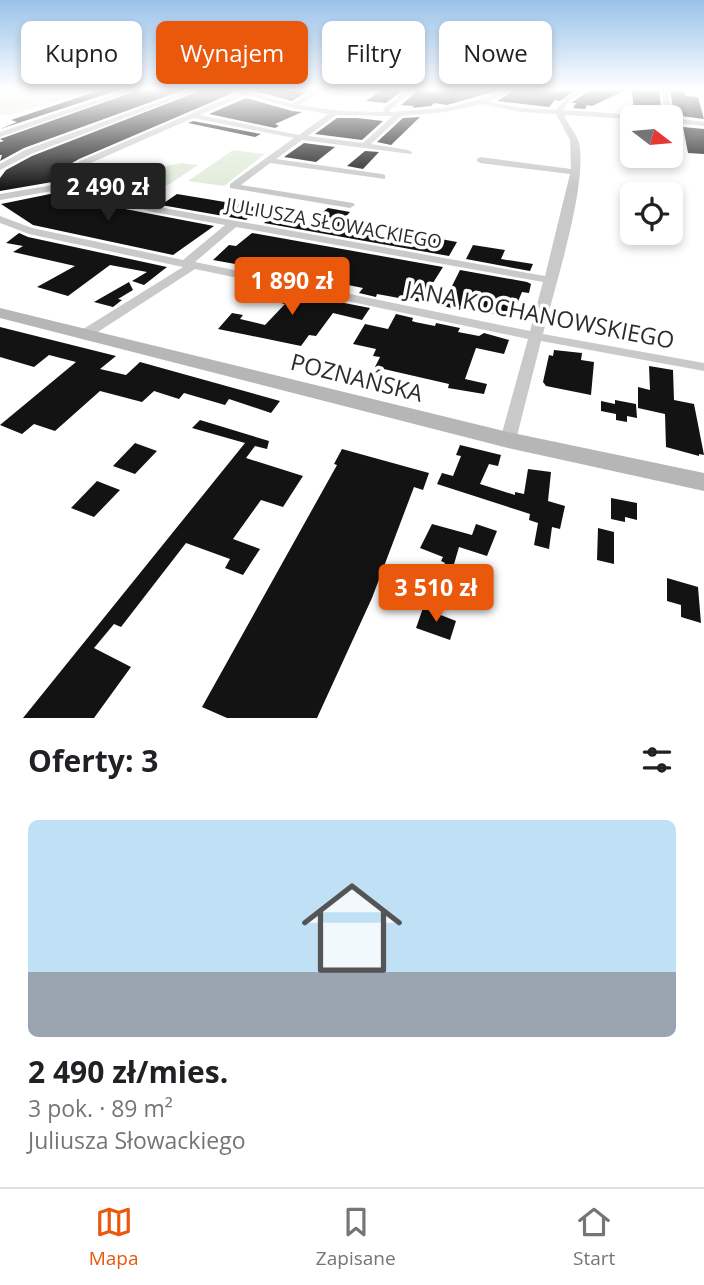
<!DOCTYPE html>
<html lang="pl">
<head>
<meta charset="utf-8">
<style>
	:root { --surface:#fff; --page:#f2f2f2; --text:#202124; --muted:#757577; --line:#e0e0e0; --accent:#ea580c }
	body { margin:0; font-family:"Open Sans",sans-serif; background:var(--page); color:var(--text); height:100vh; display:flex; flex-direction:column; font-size:26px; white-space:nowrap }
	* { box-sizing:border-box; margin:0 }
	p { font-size:23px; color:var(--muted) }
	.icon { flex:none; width:38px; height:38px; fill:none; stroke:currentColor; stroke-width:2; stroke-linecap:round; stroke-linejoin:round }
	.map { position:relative; height:718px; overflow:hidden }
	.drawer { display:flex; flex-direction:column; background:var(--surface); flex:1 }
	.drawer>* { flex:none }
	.banner { position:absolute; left:21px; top:21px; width:663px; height:63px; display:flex; gap:14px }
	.needle { width:46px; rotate:106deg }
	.fabs { position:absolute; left:620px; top:105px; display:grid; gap:14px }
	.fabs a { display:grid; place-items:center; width:63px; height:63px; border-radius:10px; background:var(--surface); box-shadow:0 4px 10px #0003; font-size:35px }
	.price { position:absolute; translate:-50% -60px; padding:0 16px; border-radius:7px; background:var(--accent); color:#fff; font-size:23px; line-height:46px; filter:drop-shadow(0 2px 4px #0008) }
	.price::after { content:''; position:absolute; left:50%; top:42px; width:21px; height:16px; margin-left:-10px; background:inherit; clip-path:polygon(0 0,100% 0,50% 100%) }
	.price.current { background:#222; color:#fff }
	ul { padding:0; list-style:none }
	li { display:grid; align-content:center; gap:14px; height:371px; padding:0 28px }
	li span { display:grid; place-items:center; height:217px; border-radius:10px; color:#555 }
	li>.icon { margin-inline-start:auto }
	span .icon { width:126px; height:126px; fill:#fffc; stroke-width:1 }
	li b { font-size:30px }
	h2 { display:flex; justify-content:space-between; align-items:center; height:84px; padding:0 28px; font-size:30px }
	.pill { padding:0 24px; border-radius:10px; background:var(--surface); box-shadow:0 4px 10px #0003; font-size:24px; line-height:63px }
	.pill.current { background:var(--accent); color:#fff }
	.menu { display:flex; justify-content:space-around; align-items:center; height:98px; border-top:2px solid var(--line); background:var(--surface); font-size:19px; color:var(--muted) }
	.menu a { display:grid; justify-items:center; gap:4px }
	.menu .current { color:var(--accent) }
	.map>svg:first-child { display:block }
</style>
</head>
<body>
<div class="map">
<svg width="704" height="718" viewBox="0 0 704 718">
	<rect width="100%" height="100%" fill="#fff"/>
	<path fill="#e0ebd9" d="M0,90H94L9,115H0Z
		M233,150L265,154L224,186L188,181Z
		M181,163L198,165L168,185L147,182L137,172Z"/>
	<path fill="#131313" d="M100,90H119L0,129L17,122L11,120Z
		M139,90H184L24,148L0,161L2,155H0V142L4,141L0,139Z
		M202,90H231L233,93L79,159L67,166L58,181L0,191V178L6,170L32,156Z
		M251,90H281L307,92L292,101Z
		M382,90H390L402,91L386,103L366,101Z
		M418,90H500L447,105L434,103L431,106L412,108L414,106L401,105Z
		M515,90H576L560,101L555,100L549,107L497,101Z
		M590,90H626L592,106L587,105L585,109L573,108L576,103H571Z
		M632,90H659L661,107L657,106L659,117L634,112Z
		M670,90H684L686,96L698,97L704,119L681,116L678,108H673Z
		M246,98L292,111L302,112L275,124L279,126L275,128L209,114Z
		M420,117L391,145L377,142L403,118Z
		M337,118H357L383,121L362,140L315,134Z
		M193,121L261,134L255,137L188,123Z
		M683,127L704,129V154L688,153Z
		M304,143L335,147L316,162L284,157Z
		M365,151L379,152L363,169L347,166Z
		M60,192L99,204L214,226L173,255L33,225L1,204Z
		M177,194L225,202L260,208L246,220L161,205Z
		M328,208L350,212L341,222L377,228L371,235L398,240L403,232L457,242L449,256L264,223L271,217L308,223Z
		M19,233L28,237L167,267L144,285L132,281L147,272L110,265L68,296L37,287L75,266L13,252L23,246L6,243Z
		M252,233L443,267L421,302L377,294L376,297L359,293L363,288L343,284L339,289L321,285L325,280L304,276L300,281L259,273L263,269L213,260L229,245L236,246Z
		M473,245L505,250L501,259L533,264L530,271L466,259Z
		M460,270L527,282L531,284L529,293L522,292L511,318L468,308L467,311L442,306Z
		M129,282L133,290L118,299L122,300L113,307L94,302Z
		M257,285L288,292L370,308L362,320L333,313L316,336L309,335L301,346L218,329L232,313L243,315L240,319L265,325L285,304L248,295Z
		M396,314L413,318L412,321L415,322L435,326L436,323L460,328L458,332L479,336L484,333L509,340L504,354L476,348L465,379L487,384L484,394L448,388L449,384L375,367L380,357L373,356L376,349L353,344L365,324L388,329Z
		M0,327L116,356L100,369L126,375L140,362L280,401L271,413L229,399L225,405L184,393L179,399L154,391L142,402L100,391L55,431L34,424L22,434L0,425L76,362L49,355L34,367L0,357Z
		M554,350L582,353L581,360L594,362L591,395L546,386L543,382L549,355L553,356Z
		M649,366L673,370L674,400L694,404L704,455L699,454V456L666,447L665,414L638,408V387L650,390Z
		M615,400L636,404L637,418L627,416V422L616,420V414L601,411V401L615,404Z
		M200,420L269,441L267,449L255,446L246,458L303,476L283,507L261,500L233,539L260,549L243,575L225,568L230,559L186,543L121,627L114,624L94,648L131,667L94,718H23L245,443L192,428Z
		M135,443L157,451L135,474L113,466Z
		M460,445L501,455L498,466L489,464L480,484L515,495V492L524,494L528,469L551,472L548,501L565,506L560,529L552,527L549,549L534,545L538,523L529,520L530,514L437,484L442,473L453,476L461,456L456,455Z
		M342,449L429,473L423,490L414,487L372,598L317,718H227L202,707L337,465L334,464Z
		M97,481L120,490L94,517L71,508Z
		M611,498L637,503V520L625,517V522L611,519Z
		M432,524L472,535L476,524L497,531L487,556L459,547L447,588L437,585L445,563L441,561L443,557L420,548Z
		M598,528L614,532V564L597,560Z
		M667,578L698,587L701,623L681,617V605L667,601Z
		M423,608L456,621L450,640L416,628Z"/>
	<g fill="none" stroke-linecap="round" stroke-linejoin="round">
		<path fill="#c9c9c9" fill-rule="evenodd" d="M127,90H136L0,137V132Z
			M191,90H199L31,154L0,170V164L25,150Z
			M233,90H242L292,104L315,90H322L299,105L340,111L383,112L384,108L407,90H414L390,110V112L445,108L490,97L506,90H513L489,102L521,108L556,110C564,99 574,90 588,90L569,101L563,110L638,115V117L632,119L564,115C568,124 576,133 579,143C588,185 554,289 543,334L704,363V371L541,341L516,440L514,444H502L500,440L528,339L195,269L90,337H80L78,334L80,331L183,267L29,234L0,223V216L32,228L183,260L225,225L153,212L81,193L70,188L0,200V194L65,183L64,180L70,169L80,161L239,93ZM246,95L293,108L328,114L299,135L200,115ZM482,104L521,112L556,114L570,140L571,169L480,157L476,160L480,163L570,174L545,276L153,206L87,189L72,180L77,172L86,165L193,118L294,138L230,184V188L350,208L355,205L353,203L241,185L270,163L385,179V175L382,174L276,159L302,140L411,154L412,152L408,150L371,144L401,116L445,112ZM336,115L393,116L363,143L308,136ZM236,227L543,282L530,331L195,262Z
			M661,90H667L673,118L704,122V126L674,123L680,155L676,157L672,155L670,117H666Z"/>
		<path fill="#b6b6b6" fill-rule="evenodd" d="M0,308L508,432L704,473V491L508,448L0,318Z"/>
	</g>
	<linearGradient id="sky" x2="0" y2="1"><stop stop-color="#99c2ea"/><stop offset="0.47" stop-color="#fff"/><stop offset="1" stop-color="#fff" stop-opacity="0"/></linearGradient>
	<rect width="704" height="190" fill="url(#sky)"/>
	<g text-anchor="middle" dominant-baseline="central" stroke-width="7" stroke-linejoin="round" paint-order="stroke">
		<g font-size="19" fill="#2c2c2c" stroke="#fff">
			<text transform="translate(334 223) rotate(10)">JULIUSZA SŁOWACKIEGO</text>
		</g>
		<g font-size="23" fill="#2c2c2c" stroke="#fff">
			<text transform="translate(540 314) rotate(11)">JANA KOCHANOWSKIEGO</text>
			<text transform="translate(357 377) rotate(14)">POZNAŃSKA</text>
		</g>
	</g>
</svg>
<div class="fabs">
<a><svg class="needle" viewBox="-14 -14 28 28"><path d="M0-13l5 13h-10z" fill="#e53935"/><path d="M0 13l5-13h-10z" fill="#757577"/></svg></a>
<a><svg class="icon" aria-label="locate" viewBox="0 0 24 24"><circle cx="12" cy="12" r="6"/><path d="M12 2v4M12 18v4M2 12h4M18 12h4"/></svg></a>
</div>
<b class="price current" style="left:108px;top:223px">2 490 zł</b>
<b class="price" style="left:292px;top:317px">1 890 zł</b>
<b class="price" style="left:436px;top:624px">3 510 zł</b>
<div class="banner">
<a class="pill">Kupno</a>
<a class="pill current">Wynajem</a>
<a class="pill">Filtry</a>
<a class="pill">Nowe</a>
</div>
</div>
<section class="drawer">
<h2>Oferty: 3<svg class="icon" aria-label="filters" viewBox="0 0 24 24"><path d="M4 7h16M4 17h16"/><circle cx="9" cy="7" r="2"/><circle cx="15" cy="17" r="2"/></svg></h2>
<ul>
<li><span style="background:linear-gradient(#bfe0f5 70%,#9aa5b1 0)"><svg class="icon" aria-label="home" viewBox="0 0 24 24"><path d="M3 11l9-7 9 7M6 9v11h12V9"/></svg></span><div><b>2 490 zł/mies.</b><p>3 pok. · 89 m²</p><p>Juliusza Słowackiego</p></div></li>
</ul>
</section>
<nav class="menu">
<a class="current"><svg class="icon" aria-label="map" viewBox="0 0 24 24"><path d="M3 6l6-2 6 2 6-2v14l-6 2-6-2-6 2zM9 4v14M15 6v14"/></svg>Mapa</a>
<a><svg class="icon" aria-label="saved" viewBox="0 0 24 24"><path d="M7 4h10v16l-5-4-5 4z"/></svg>Zapisane</a>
<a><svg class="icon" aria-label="home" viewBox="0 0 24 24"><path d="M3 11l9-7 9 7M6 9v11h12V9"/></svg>Start</a>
</nav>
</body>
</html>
